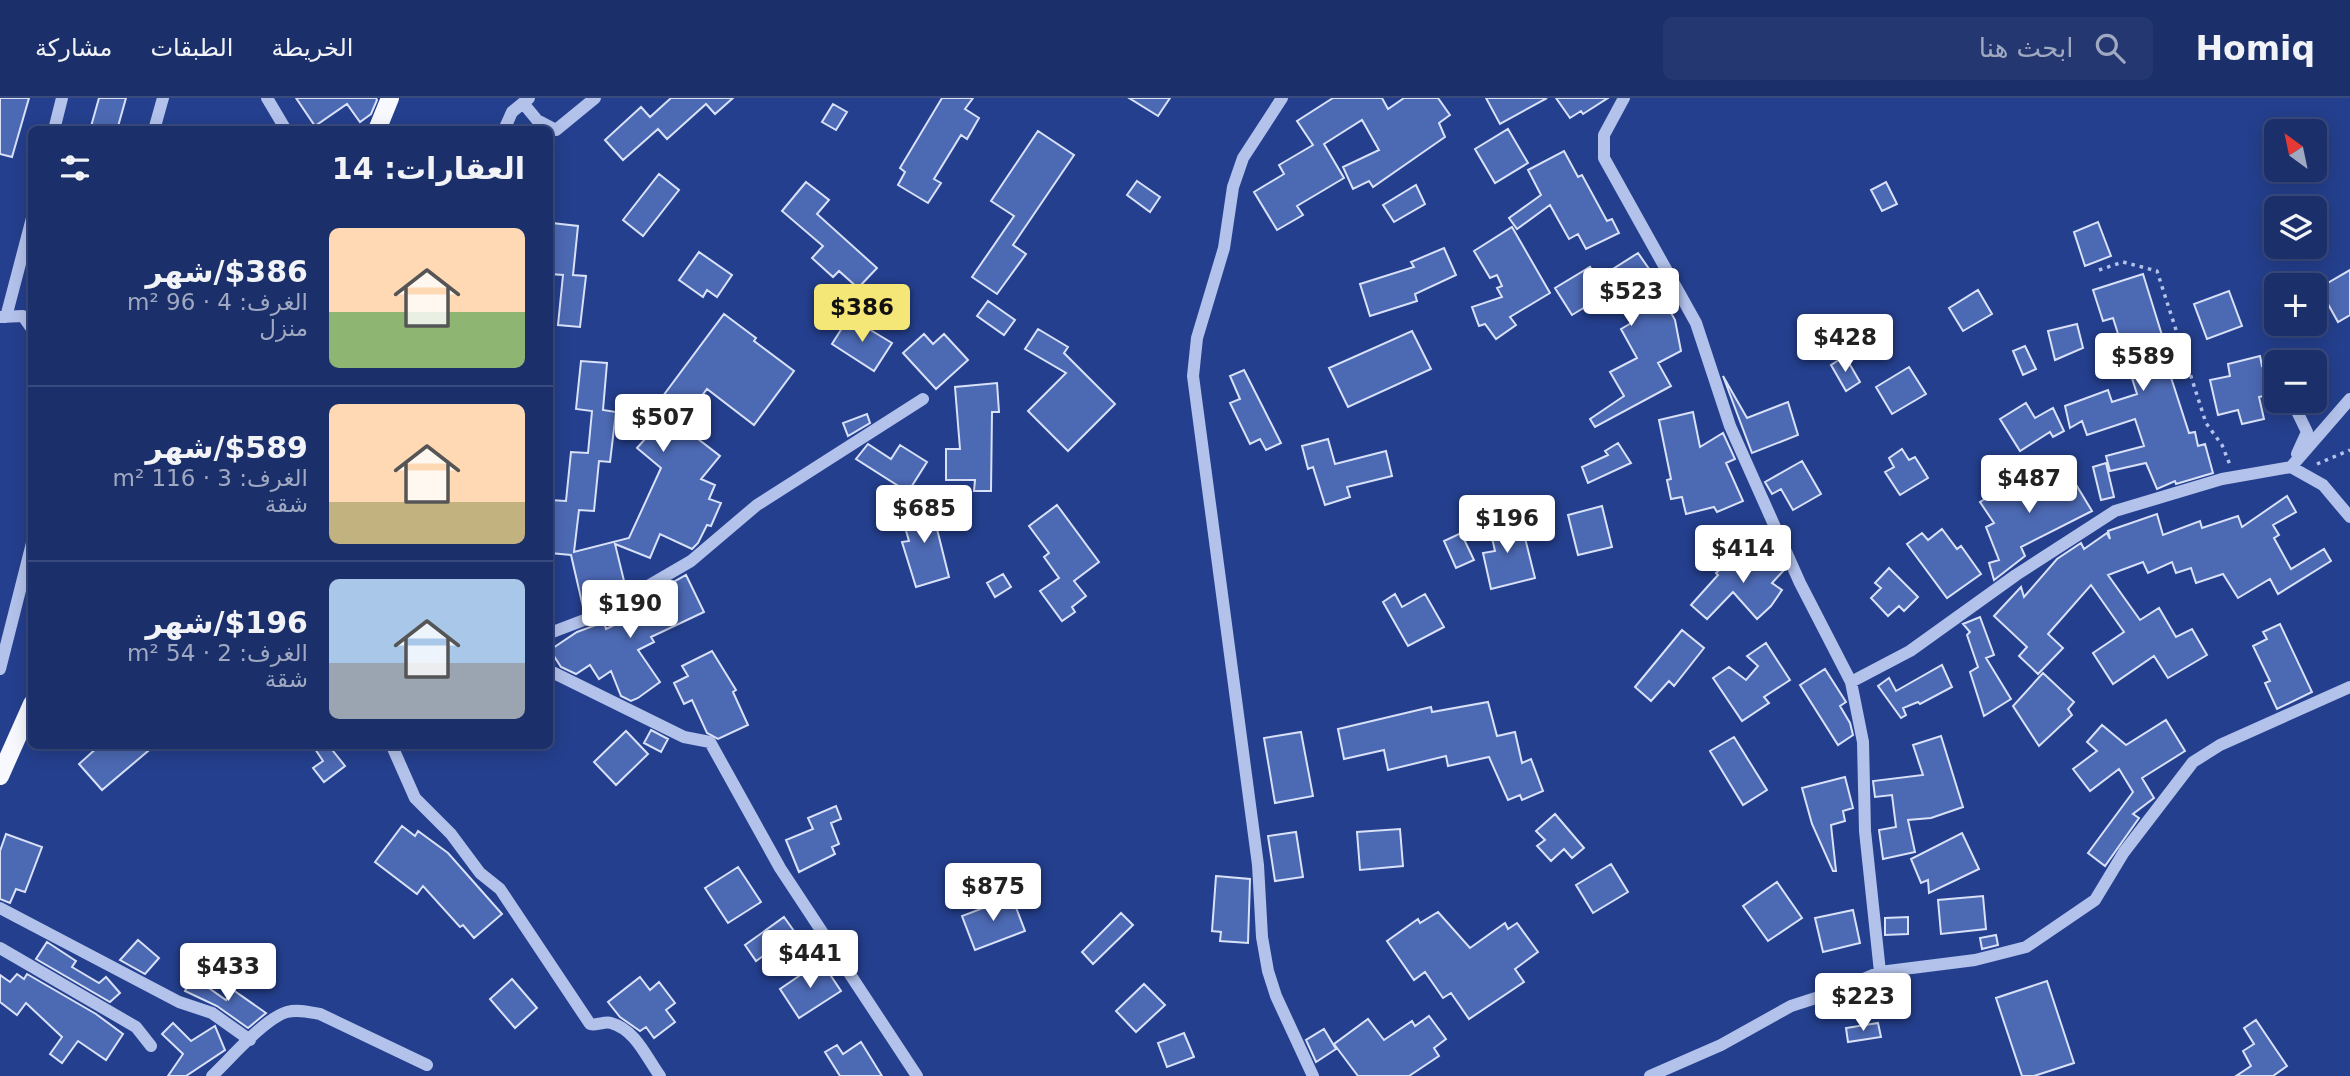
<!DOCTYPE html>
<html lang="ar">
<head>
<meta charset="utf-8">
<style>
	:root { --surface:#1b2f6a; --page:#243770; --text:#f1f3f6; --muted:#a0a9c1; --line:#394a7e; --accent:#f5e777 }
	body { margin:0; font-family:"DejaVu Sans",Vazirmatn,sans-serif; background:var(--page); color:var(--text); direction:rtl; height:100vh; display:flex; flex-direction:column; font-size:26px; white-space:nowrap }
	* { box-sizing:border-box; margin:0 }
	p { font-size:23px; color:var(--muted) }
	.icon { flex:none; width:38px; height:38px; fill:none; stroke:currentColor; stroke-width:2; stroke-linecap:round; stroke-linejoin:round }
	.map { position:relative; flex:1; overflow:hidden; direction:ltr }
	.details { position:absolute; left:28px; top:28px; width:525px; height:623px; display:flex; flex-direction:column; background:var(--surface); border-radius:10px; box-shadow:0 4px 18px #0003,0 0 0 2px var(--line); direction:rtl }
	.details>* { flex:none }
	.needle { width:46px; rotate:327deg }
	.controls { position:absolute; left:2264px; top:21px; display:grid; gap:14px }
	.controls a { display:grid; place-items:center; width:63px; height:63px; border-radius:10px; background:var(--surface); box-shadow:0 4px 18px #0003,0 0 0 2px var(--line); font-size:35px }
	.price { position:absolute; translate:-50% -60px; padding:0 16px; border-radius:7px; background:#fff; color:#222; font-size:23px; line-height:46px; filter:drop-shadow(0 2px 4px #0008) }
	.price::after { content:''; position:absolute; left:50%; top:42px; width:21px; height:16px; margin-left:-10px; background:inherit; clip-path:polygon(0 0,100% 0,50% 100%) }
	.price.active { background:var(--accent); color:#111 }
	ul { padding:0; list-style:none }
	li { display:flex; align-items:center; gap:21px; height:175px; padding:0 28px }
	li+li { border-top:2px solid var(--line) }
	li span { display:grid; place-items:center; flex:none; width:196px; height:140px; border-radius:10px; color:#555 }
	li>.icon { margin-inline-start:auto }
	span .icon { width:84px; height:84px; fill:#fffc; stroke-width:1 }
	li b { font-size:30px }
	h2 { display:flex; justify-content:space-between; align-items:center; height:84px; padding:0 28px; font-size:30px }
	header { display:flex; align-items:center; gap:42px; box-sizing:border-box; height:98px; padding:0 35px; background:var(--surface); border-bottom:2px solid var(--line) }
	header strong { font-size:33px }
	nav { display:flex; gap:38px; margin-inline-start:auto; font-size:24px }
	.search { width:490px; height:63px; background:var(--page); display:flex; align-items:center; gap:18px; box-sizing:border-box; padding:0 24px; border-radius:10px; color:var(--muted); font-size:26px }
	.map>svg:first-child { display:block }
</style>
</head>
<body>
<header>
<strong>Homiq</strong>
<div class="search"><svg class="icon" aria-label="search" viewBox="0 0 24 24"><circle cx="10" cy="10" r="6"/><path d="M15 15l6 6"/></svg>ابحث هنا</div>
<nav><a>الخريطة</a><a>الطبقات</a><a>مشاركة</a></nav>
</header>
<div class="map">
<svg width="2350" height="978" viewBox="0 0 2350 978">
	<rect width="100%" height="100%" fill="#243f8d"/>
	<path fill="#4c69b3" stroke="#d8e1f8" stroke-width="2" d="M0,0H29L12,59L0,56Z
		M99,0H126L117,32H90Z
		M296,0H376L377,2L371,16L360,24L347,6L315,28Z
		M671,0H733L715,16L706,6L667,41L658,31L623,62L605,42L641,9L650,19Z
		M942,0H973L965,11L979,20L967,41L961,37L934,81L941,85L928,105L898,87L905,74L900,70Z
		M1129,0H1170L1158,18Z
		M1333,0H1382L1388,11L1404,0H1438L1450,17L1439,25L1445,39L1373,89L1369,83L1353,91L1343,69L1379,52L1362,22L1324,46L1344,80L1297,108L1303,117L1277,132L1254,94L1284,76L1279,67L1313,47L1297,23Z
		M1486,0H1547L1500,26Z
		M1556,0H1608L1583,16L1581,13L1570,20Z
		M833,6L847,14L836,32L822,24Z
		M1508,31L1528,65L1495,85L1475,51Z
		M1038,33L1074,57L1013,147L1026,156L997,196L972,179L1014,118L991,103Z
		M1564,53L1578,79L1582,77L1607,123L1612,121L1619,135L1586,151L1578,136L1569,141L1550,107L1517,131L1509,120L1541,97L1528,72Z
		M659,76L679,92L643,138L623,122Z
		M1137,83L1160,99L1150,114L1127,97Z
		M806,84L829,102L817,116L877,170L858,190L839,173L833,179L812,160L823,148L782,113Z
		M1886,84L1897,106L1882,113L1871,92Z
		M1416,87L1425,106L1394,124L1383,107Z
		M2098,124L2111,158L2085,168L2074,134Z
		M552,125L578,128L573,177L586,178L580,229L558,227L563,177L550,176Z
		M1512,129L1550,195L1510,219L1516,227L1496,241L1485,226L1479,228L1472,209L1502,199L1497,190L1502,188L1497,177L1490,180L1474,153Z
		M1444,150L1456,177L1415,196L1417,203L1370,218L1360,186L1414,169L1411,164Z
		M699,154L732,177L717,199L707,192L703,199L679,182Z
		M1638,155L1670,201L1665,204L1675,222L1681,253L1658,265L1671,288L1595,329L1590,321L1624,298L1610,274L1637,260L1621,231L1633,224L1613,192L1572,217L1555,190L1590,169L1597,181Z
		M2350,172V217L2338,224L2319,190Z
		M2143,176L2170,263L2166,264L2189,335L2195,334L2198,348L2205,346L2213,375L2176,386L2175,383L2157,391L2146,365L2110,373L2106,358L2144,348L2135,321L2087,337L2082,323L2070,330L2065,308L2108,292L2112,304L2137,296L2113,220L2103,223L2093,192Z
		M1978,192L1992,216L1963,233L1949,210Z
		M2229,193L2242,228L2207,241L2194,206Z
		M988,203L1015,222L1004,237L977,218Z
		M724,216L756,240L754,243L794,273L754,327L707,291L680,327L720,358L701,381L715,387L709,401L721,405L711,428L707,427L698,445L692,451L660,436L650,460L615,446L626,491L599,499L600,506L584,513L571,457L550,455V402L566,403L571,354L588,355L592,313L576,311L581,263L607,265L603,312L616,314L610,364L599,363L594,413L579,412L574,454L629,440L661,370L637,350L672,311L660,302Z
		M849,219L892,245L874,273L832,246Z
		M2077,226L2083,250L2055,262L2048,233Z
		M1038,231L1068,249L1064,255L1115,306L1068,353L1028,313L1066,275L1025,251Z
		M1412,233L1431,271L1348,309L1329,270Z
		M924,236L933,246L944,236L968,262L936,291L903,255Z
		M2025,248L2036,271L2023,277L2013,253Z
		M1845,258L1860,284L1846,293L1831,267Z
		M2260,258L2262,268L2272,265L2277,287V295L2259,299L2264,321L2242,326L2238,312L2218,317L2210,282L2230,278L2228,266Z
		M1909,269L1926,296L1892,316L1876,289Z
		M1244,272L1281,345L1266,352L1260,341L1250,346L1230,305L1240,301L1230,278Z
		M1723,278L1747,320L1788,304L1798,337L1752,355Z
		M997,285L999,314H992L991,393H974L975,382H946V351H960L955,289Z
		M2026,305L2035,320L2053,310L2064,333L2053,339L2050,334L2020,353L2000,321Z
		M1693,314L1700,349L1723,335L1735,361L1726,365L1743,403L1717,414L1714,409L1686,416L1682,399L1671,401L1667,382L1671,381L1659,322Z
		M867,316L870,325L848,338L843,325Z
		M1328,341L1335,366L1386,353L1392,378L1347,389L1350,399L1325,407L1313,369L1308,371L1302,348Z
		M1618,345L1631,365L1588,385L1582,369L1608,357L1605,353Z
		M868,346L891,361L900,347L927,364L908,394L856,361Z
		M1902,351L1909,362L1915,359L1928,380L1900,397L1885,374L1894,369L1889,360Z
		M1802,363L1821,396L1793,412L1781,391L1772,396L1765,384Z
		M2106,365L2114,399L2101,402L2093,369Z
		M2069,375L2092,413L2021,449L2025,458L1994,482L1989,465L1999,462L1986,429L1994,425L1980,404L2018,380L2037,376L2045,390Z
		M2287,398L2296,414L2273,427L2279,437L2274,440L2291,471L2324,451L2331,463L2278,496L2270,481L2238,500L2223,476L2196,485L2191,470L2176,475L2172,464L2148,475L2143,464L2108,477L2140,522L2159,510L2176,539L2192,531L2207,557L2168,580L2154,558L2113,586L2093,555L2124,534L2091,487L2048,536L2063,550L2038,576L2019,558L2027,549L1994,518L2021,489L2024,499L2057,461L2081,445L2084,451L2107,435L2110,441L2108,433L2157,416L2163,437L2200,423L2202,430L2238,418L2242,429Z
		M930,403L949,479L916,489L902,444L909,443L900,412Z
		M1057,407L1099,464L1074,483L1086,498L1072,509L1075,514L1062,523L1040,493L1059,480L1044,459L1049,455L1029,428Z
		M1602,408L1612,449L1578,457L1568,417Z
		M1501,415L1507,432L1522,428L1535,480L1491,491L1483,455L1495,453L1487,418Z
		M1942,431L1957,451L1961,448L1981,476L1947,500L1907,446L1922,435L1928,442Z
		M1461,435L1474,462L1456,470L1444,443Z
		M1759,451L1784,472L1772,485L1782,492L1771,508L1757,521L1733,494L1707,521L1691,507L1718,477L1716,475L1740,453L1749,463Z
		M1889,470L1918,499L1904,513L1899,508L1888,518L1871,500L1881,490L1875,485Z
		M1003,476L1011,489L995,499L987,485Z
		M686,477L704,514L651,539L654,544L638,552L660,584L638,600L631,603L621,598L611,573L599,581L590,567L576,576L561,569L550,552L577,534L604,524L606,531L635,517L631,508Z
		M1395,496L1402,509L1425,496L1444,529L1408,548L1383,504Z
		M1980,519L1994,557L1986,560L2011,601L1984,618L1970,574L1978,569L1967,537L1970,534L1963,526Z
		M2280,526L2312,594L2277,611L2265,585L2270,583L2253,548L2267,541L2263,534Z
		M1682,532L1704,550L1674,588L1669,583L1651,603L1635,589Z
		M1766,545L1790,582L1764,599L1769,605L1742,623L1713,580L1729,569L1746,582L1758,568L1747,558Z
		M712,553L736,592L733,594L748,627L718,641L707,635L692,602L684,606L674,585L688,578L682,568Z
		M1942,567L1952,589L1920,606L1918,604L1903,610L1906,617L1901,620L1878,588L1889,580L1896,593Z
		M1825,571L1846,604L1840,608L1850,625L1853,637L1838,647L1800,587Z
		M2043,575L2074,604L2068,611L2072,617L2039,648L2013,608Z
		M1488,604L1497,638L1515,634L1522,665L1531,661L1543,693L1522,702L1520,697L1508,702L1489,659L1448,668L1446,658L1388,672L1384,652L1344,661L1338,631L1431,609L1432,614Z
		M2166,622L2185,653L2142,680L2154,700L2133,716L2139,720L2105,768L2088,755L2133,694L2119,671L2090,693L2073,671L2097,653L2087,644L2102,627L2126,647Z
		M651,632L668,641L661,654L644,645Z
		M626,633L648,656L616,687L594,664Z
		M1301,634L1313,698L1275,705L1264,640Z
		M1941,638L1963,709L1931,720L1908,722L1915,754L1883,761L1879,732L1896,729L1892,697L1875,699L1873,683L1923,677L1913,647Z
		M1734,639L1767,692L1743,707L1710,653Z
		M99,648H154L102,692L79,666Z
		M313,648H329L345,668L324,684L313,670L323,663Z
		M1845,679L1853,710L1843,713L1845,723L1831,727L1836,773H1833L1812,726L1802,690Z
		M836,708L841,721L831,725L839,746L832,749L835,756L799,774L786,742L813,731L808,720Z
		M1555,716L1584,750L1572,760L1564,751L1551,763L1537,748L1545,742L1536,733Z
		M402,728L415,738L418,733L448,755L502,816L474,840L463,827L460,829L423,788L417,796L375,764Z
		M1400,731L1403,768L1360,772L1357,734Z
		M1296,734L1303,779L1275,783L1268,738Z
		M1962,735L1979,771L1929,795L1928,782L1921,785L1911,761Z
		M6,736L42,749L25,794L16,791L10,805L0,801V753Z
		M1611,766L1628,794L1593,815L1576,787Z
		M738,769L761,804L728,825L705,790Z
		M1216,778L1250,781L1248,845L1220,843L1221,834L1212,833Z
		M1777,784L1802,820L1768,843L1743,808Z
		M1983,798L1986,831L1941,836L1938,802Z
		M1012,799L1025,833L975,852L962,818Z
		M1853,812L1860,845L1823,854L1815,820Z
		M1438,814L1470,850L1505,825L1508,831L1517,825L1538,854L1515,871L1524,884L1469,921L1451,895L1443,900L1425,874L1414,882L1387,843L1418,821L1420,825Z
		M1121,815L1133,827L1093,866L1082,854Z
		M784,819L799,840L779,854L776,849L756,863L745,847Z
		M1908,819V836L1885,837V820Z
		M1996,837L1998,847L1982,851L1980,840Z
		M138,842L159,860L145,876L120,862Z
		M47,844L76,863L72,869L99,885L106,879L120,895L110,904L36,861Z
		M821,863L841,893L799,920L780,891Z
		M17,876L24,881L27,876L96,916L123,936L106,962L78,943L62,965L50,956L62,939L26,905L17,917L0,904V877L10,884Z
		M193,879L226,902L233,892L266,915L248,930L217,908L185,893Z
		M640,879L650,892L659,884L675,905L666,912L675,924L654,940L646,929L640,933L620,919L608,904Z
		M512,881L537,910L515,930L490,901Z
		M2047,883L2074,965L2034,978H2022L1996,900Z
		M1144,886L1165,907L1136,934L1116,913Z
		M1429,918L1446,941L1434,950L1439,958L1409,978H1358L1334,946L1368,921L1384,942L1412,923L1415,928Z
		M2256,922L2287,968L2273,978H2236L2251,968L2243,953L2254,946L2244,930Z
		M173,925L191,943L215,928L225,952L186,978H168L183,956L162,936Z
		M1878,925L1881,939L1848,944L1846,930Z
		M1324,931L1336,951L1316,964L1306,942Z
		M1184,935L1194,959L1167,969L1158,945Z
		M861,944L882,978H840L825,954L837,947L843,956Z"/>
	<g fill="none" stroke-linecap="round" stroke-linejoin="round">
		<path stroke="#b3c2eb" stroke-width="3.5" stroke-dasharray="3.5 5" stroke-linecap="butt" d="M2099,172L2123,164L2157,173L2206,325L2222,347L2230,367
			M2317,366L2350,352"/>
		<path stroke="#b3c2eb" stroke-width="12" d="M267,0L286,32
			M1282,0L1243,60L1233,89L1224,150L1197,240L1193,278L1258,767L1262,839L1268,873L1276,898L1313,978
			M1624,0L1604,37V60L1696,225L1730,328L1800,485L1851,584L1863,644L1865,733L1880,874
			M523,5L537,22L556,32L595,0
			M54,32L62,0
			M154,32L163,0
			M504,32L512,14L529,0
			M0,219L23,218L32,231
			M6,219L32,120
			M2292,303L2307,334L2297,356
			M2275,304L2278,303
			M2291,369L2350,301
			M550,535L600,516L691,463L757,407L923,301
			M0,571L32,445
			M550,573L684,639L710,644L780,770L917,978
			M1851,584L1910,553L2016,477L2115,413L2222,381L2291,369L2323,387L2350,419
			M392,648L415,700L451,736L480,775L500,791L590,926C598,928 604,923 611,925C636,932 646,959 660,978
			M0,810L179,904L212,915L250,942
			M0,850L136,929L151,948
			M212,978C230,961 265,920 287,914C298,911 309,914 320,916L427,967
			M1650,978L1721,947L1791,908L1825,897L1880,874L1975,862L2026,849L2095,802L2124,754L2193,664L2220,647L2350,589"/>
		<path stroke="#f7f9fe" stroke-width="18" d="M377,32L390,0
			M0,678L32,606"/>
	</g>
</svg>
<div class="controls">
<a><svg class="needle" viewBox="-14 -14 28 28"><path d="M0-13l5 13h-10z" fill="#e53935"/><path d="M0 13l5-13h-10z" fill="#a0a9c1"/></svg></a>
<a><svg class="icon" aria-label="layers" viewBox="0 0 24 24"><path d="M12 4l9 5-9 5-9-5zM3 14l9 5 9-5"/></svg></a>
<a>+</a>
<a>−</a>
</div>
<b class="price" style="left:1631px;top:230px">$523</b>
<b class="price active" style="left:862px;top:246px">$386</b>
<b class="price" style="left:1845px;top:276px">$428</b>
<b class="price" style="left:2143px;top:295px">$589</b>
<b class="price" style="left:663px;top:356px">$507</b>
<b class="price" style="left:2029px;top:417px">$487</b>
<b class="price" style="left:924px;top:447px">$685</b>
<b class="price" style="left:1507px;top:457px">$196</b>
<b class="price" style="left:1743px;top:487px">$414</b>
<b class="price" style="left:630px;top:542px">$190</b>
<b class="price" style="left:993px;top:825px">$875</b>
<b class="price" style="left:810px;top:892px">$441</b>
<b class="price" style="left:228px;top:905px">$433</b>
<b class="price" style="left:1863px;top:935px">$223</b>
<section class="details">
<h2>العقارات: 14<svg class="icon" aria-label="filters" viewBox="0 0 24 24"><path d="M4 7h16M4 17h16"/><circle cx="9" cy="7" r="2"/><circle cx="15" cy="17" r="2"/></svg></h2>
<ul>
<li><span style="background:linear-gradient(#ffd9b3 60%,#8fb573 0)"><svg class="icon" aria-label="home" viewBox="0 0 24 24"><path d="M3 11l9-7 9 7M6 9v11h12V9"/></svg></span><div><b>$386/شهر</b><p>الغرف: 4 · 96 m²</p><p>منزل</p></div></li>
<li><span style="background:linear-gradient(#ffd9b3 70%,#c2b280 0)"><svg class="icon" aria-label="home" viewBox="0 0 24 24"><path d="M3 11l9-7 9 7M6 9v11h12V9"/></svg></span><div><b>$589/شهر</b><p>الغرف: 3 · 116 m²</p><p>شقة</p></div></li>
<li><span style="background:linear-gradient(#a9c7e8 60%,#9aa5b1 0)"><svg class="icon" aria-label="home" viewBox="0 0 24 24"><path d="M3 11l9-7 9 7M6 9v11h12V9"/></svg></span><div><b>$196/شهر</b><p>الغرف: 2 · 54 m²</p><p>شقة</p></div></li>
</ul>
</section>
</div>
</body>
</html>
